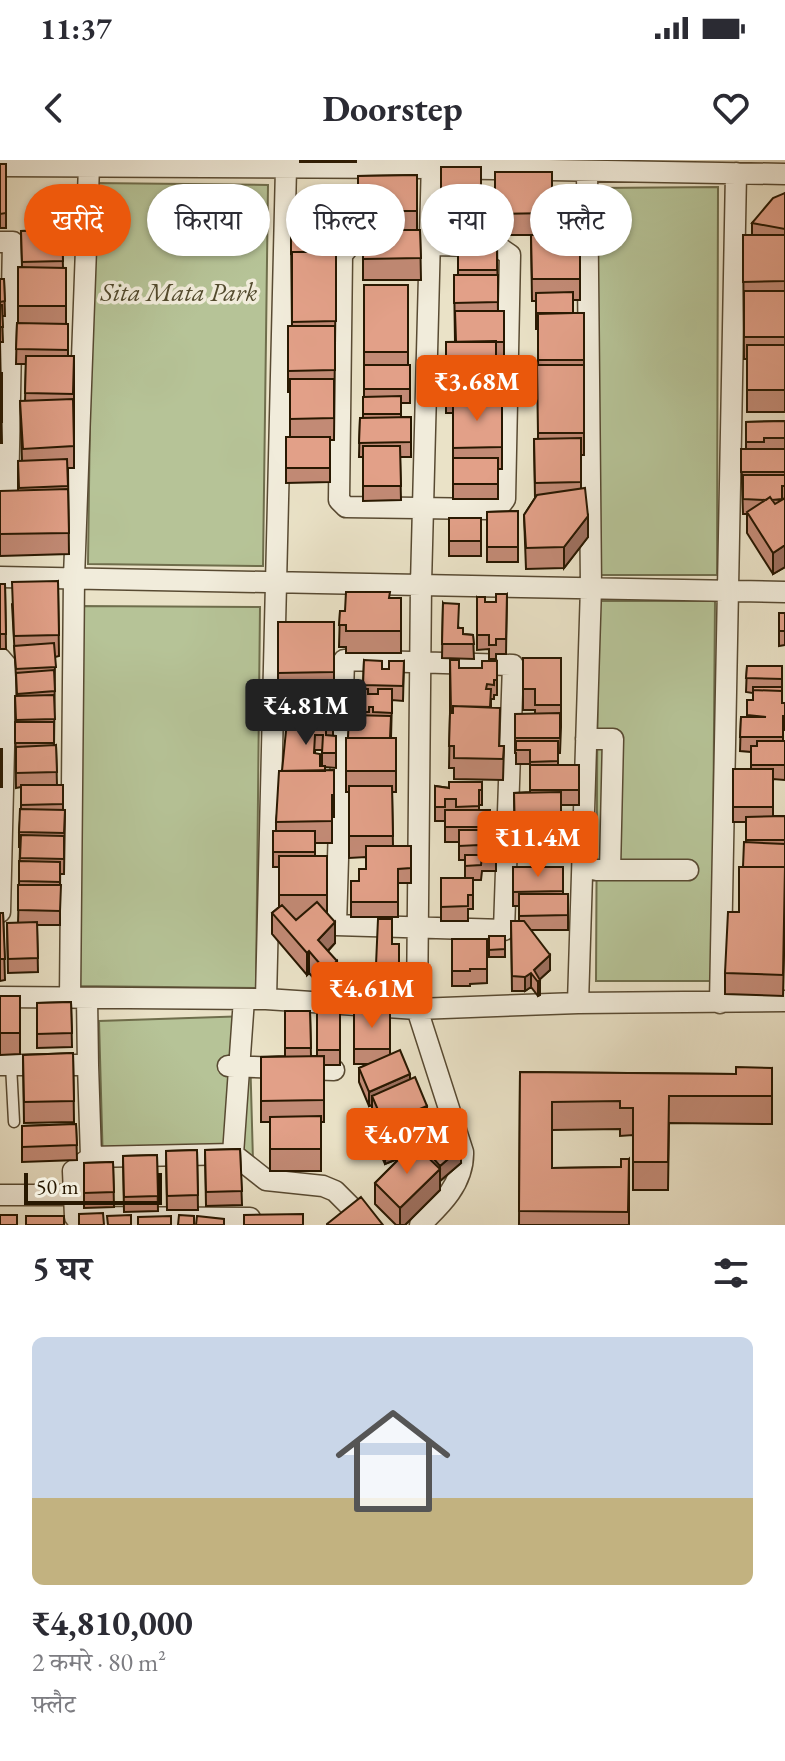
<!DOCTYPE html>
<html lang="hi">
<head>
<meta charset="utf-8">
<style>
	:root { --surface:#fff; --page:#f7f7f7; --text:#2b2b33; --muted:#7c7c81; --accent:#ea580c }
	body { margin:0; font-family:"EB Garamond","Noto Serif Devanagari",serif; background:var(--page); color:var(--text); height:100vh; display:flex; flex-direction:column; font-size:30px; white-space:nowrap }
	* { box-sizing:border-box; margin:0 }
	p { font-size:26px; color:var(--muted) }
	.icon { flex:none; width:44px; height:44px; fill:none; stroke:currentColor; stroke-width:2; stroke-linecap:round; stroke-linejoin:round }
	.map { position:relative; height:1065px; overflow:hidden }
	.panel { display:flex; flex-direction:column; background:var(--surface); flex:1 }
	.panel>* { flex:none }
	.banner { position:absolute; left:24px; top:24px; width:738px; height:72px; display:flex; gap:16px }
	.scale { position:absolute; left:24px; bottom:20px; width:138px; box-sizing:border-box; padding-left:8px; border:4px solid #281801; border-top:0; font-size:22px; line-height:28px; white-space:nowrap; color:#281801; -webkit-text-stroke:6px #f1ecdb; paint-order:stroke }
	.price { position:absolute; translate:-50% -68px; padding:0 18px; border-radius:8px; background:var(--accent); color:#fff; font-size:26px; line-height:52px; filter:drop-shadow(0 2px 4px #0008) }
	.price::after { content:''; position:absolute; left:50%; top:48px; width:24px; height:18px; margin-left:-12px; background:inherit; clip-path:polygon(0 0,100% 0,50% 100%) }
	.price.active { background:#222; color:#fff }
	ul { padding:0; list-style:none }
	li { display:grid; align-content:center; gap:16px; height:424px; padding:0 32px }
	li span { display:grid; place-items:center; height:248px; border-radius:12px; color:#555 }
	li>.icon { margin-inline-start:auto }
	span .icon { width:144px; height:144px; fill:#fffc; stroke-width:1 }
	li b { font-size:34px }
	h2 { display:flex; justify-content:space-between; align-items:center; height:96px; padding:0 32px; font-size:34px }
	.tag { padding:0 28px; border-radius:36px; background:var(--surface); box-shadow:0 2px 6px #0004; font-size:28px; line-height:72px }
	.tag.active { background:var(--accent); color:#fff }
	.status { display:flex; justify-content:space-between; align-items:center; height:56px; padding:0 40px; background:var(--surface); direction:ltr }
	.status svg { height:22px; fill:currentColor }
	header { display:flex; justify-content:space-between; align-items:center; height:104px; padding:0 32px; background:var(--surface); font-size:36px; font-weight:700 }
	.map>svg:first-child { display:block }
</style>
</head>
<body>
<div class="status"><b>11:37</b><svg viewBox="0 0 49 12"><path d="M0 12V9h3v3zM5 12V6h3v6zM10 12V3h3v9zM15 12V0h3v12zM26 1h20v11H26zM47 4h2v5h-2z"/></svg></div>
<header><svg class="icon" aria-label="back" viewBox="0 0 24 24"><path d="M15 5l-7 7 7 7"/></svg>Doorstep<svg class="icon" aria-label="heart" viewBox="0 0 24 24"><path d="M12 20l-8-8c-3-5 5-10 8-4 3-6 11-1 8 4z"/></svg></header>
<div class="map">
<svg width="785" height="1065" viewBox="0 0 785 1065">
	<rect width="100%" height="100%" fill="#eae2c7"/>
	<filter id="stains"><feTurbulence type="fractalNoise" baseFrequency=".0025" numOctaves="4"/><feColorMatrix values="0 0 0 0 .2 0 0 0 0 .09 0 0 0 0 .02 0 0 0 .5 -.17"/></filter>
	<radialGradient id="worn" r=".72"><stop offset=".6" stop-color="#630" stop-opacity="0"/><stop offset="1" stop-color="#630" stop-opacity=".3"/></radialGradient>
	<path fill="#b6c397" stroke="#6f6e4c" stroke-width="2" d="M93,23L268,25L263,406L88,404Z
		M718,27L717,415H597L598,28Z
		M598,441H715L712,821H596Z
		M78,446L260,447L256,828L74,826Z
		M249,856L253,1001L103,1006L99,861Z"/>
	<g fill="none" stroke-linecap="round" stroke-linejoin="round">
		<defs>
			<path id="lane" d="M11,905L14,962"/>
			<path id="street" d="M0,6L431,8L785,14
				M0,82H13L8,338H0
				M351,84L497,86L510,95L505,339L502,343L489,349L346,347L339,340L342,95Z
				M0,417L785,432
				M0,498L6,505L0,752
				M344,500L513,505L504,770L336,765Z
				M586,579H613L610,710
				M596,710H688
				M0,837L266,839L417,849L578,843L785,841
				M70,838L74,418L89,6
				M266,839L286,8
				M578,843L591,427L587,11
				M720,843L736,13
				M0,905H88L87,838
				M88,905L91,997L73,1011L75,1057L250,1058
				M228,906L334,910
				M233,994L244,839
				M91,997L233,994L266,1020L323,1026L335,1031L369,1065
				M0,1035H74
				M420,1065C441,1045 464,1023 463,992L417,849L421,424L432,0"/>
		</defs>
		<use href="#lane" stroke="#584a32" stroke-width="13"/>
		<use href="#street" stroke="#584a32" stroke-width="23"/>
		<use href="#lane" stroke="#f1ecdb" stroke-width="10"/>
		<use href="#street" stroke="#f1ecdb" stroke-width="20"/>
	</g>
	<path fill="#c28a75" stroke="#281801" stroke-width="2" fill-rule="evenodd" d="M300,0H356V2H300Z
		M0,4H6V68H0Z
		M441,7H481V79H441Z
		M495,12H552V74H580V140H573V153H584V295H581V329L588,377L564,408L526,409L524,355L535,338L534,279H538V169H536V141H532L531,75H495Z
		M417,15V70H420L421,120H363V72H358V16Z
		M785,33V252H747V199H744L743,75H752V63Z
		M62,70L63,108H66V164H68V196H74V308H68L69,394L0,396V331H18V301H22L20,241H25L26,204H16L17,163H18V107H22L21,71Z
		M291,73L327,92H336L334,280H330V322L286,323V277H290V232H288V166H292Z
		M458,80H497L498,151L504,182V197H496V238H502V309H498V339H453V253H446V182H455L454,115H458Z
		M0,119H4L5,156H2L3,182H0L2,283H0Z
		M364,125H408V205H410V243H401V257H411V297H400L401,340L363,341V297H359L360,258H363V237H364Z
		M785,261V407L773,414L747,373V354H743L741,289H746V262Z
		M518,351V402H487V352Z
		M449,358H481V396H449Z
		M58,421L59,496L55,497L54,586L56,585L57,625H63V650H65L64,714H60V765H37L38,812L8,813L7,763H18L20,687H19V672L21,649V627L16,628L15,536H17L12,444Z
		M0,424H5L6,489H0Z
		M507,434L506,494H496V499H489V489L477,490V437L485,442H496Z
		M390,438H401V493H346V487H339L340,451H345Z
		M443,443L463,474L473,475L474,499L442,498Z
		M779,453H785V485L779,486Z
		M278,462H334V534H278Z
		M523,498H561V567L560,593H558V605L579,630V645H561V696L515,697L514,633L530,632V604H516V593H515V554H535V550H523Z
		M364,500L382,509H389L404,501L403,541L392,540L391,578L396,611V632H392L393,686H411V723H398V757H351V721H359L366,709V697L349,698V632H346V578H348L351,555V529H363Z
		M450,500L459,508H482L497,501V535H494V539H491V547L499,586H504L503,620L454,619V608H449L450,553Z
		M747,506H782V543H785V570H783V581H785V620L773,619V656H785V754L783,836L725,834V813L739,752L746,682V662H733V609H751V592L740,591L741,557H747V540H753V533L746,532Z
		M333,562V576H336V608L325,607V611L334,610V657H332V683H315V696H327V753L335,783L328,791L337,822L326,832L309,813L307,815L272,774V753L279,747V707H273V671H276V662L282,611L303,567H323ZM315,590H322V606H320L315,593Z
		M0,589H2V627H0Z
		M482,622V645H479V650H490V670H496V711H482L481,720H473V749H468V761H441V718H465V700H459V682H445V661H435V626L449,628Z
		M513,707H563V734H568V770H531L550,810L540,819V835L538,836L531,827L525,831H512L511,761H519V746H513Z
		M0,753H3L5,820L0,821Z
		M489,776H505V797H489Z
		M452,779H487V823L470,824V826H452Z
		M392,784H399V820H376V805Z
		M0,836H20V894L0,895Z
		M71,842L72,887L37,888V843Z
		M285,851H310L311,896H317V851H340V905H324V962H321V1011H270V962H261V897L285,896Z
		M390,851V894L410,919L433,969L461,1003L440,1021V1020V1030L405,1065H396L375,1044V1023L400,998L385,1004L376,984V969L380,968L372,950V945L369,946L359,922V908L369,904H354V852Z
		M73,893L74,962L24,963L23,895Z
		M772,908V964L669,963L668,1030H633V975L620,976V969L552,970V1008L621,1007L629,999V1065H519L520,912L736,914Z
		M76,964L77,1000L22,1002V966Z
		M240,989L242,1045L206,1046L205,990Z
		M197,990L198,1050H167L166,991Z
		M157,995L158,1051L124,1052L123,996Z
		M113,1002L114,1047L84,1048V1003Z"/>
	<path fill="#9e705f" stroke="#281801" stroke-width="2" d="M588,356V377L564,408V387Z
		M785,385V407L773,414V393Z
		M335,762V783L318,801V780Z
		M309,791V813L307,815V793Z
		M550,795V810L538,821L534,810Z
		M337,801V822L326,832V811Z
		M531,813V827L525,831V817Z
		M540,820V835L538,836V822Z
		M410,914V929L372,936V945L369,946V932Z
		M427,946V960L384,978V964Z
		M433,969L424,988L419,982V990L385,1004V990Z
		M461,988V1003L440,1021V1006Z
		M440,1009V1030L405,1065H400V1048Z"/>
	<path fill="#e2a088" stroke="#281801" stroke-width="2" d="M0,4H6V53L0,54Z
		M441,7H481V57H441Z
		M495,12H552V53L495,54Z
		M417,15V51H358V16Z
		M785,33V69L752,63L773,38Z
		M62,70L63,101L22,102L21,71Z
		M363,70H420L421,98L363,99Z
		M291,73H327V92H292L291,93Z
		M580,74V119H532L531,75Z
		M743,75H785V121L743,122Z
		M458,80H497V110H458Z
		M292,92H336V161L292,162Z
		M18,107L66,108V146H18Z
		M454,115H498V142L454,143Z
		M0,119H4L5,141L0,142Z
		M364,125H408V192H364Z
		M744,131H785V177H744Z
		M573,132V153L536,154V133Z
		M0,145H2L3,167H0Z
		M455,151H504V182H456Z
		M538,153H584V200H538Z
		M17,163L68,164V190L16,189Z
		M288,166H335V210L288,211Z
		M496,181V231L446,232V182Z
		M747,185H785V230H747Z
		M26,196H74L73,234L25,233Z
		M364,205H410V229H364Z
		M537,205H584V273H538Z
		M0,213H2V262H0Z
		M290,219H334V258L290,259Z
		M401,236V254H363V237Z
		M453,238H502V287L453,288Z
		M73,239L74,286L23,289L20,241Z
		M411,257V282L359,283L360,258Z
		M785,261V278H764V282H746V262Z
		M286,277H330V308H286Z
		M581,278V322L535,323L534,279Z
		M363,286H400L401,326H363Z
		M741,289H785V312H741Z
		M453,298H498V324H453Z
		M67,299L68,326L19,328L18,301Z
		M743,315H785V326H782V339L772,340L770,337L766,340L743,339Z
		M585,328L588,356L564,387L526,388L524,355L537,335Z
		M68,329L69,373L0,374V331Z
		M770,337L775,344L785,338V385L773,393L747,352Z
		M518,351V387H487V352Z
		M449,358H481V381H449Z
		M58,421L59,475L14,476L12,422Z
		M0,424H5L6,474H0Z
		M346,432H390L389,438H401V471H346V465H339L340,451H345Z
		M496,434H507L506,479H496V485H489V475H477V437H485V442H496Z
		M443,443L459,444L458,468H463V474L473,475L474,484H442Z
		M779,453H785V471H779Z
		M278,462H334V512L278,513Z
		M54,483L56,507L16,509L14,486Z
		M523,498H561V545H535V529H523Z
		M364,500L382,501V509H389V501H404L403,526L363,525Z
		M450,500H459V508H482V501H497V520H494V525L487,524L486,529H491L490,547L453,546V551H451Z
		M747,506H782V519L746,518Z
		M54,510L55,531L17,534L16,513Z
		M753,527H782V537V531L753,530Z
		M351,529H368V534H378V529H392V553L373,552V547H369V552H351V547H356V536H352Z
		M753,530L782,531V543H785V556H783V577H740L741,557H766L747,555V540H753Z
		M54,535L55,559L16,560L15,536Z
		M453,546L500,548L499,586H504L503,599L454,598V586H449L450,553H453Z
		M560,553V578H515V554Z
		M349,555L391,556L390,578H348Z
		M287,561H303L302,566L323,567V562H333V570H326V575L336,576V593H322L323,575H315L314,593L320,594V606H325V611H282Z
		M15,562H54V583H15Z
		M346,578H396V611H346Z
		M516,581H558V601L530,602V590H516Z
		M757,581H785V605H751V586H757Z
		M56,585L57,612L16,613V587Z
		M0,589H2V613H0Z
		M530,605H579V630H530Z
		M733,609H773V647H733Z
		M334,610V635H332V661L276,662L279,611Z
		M449,622H482V630H479V646L456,647V639H445V647H435V626L449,628Z
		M21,625H63V644L21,645Z
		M349,626H392L393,676H349Z
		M561,632V675H515L514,633Z
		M20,649L65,650L64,673L19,672Z
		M445,650H490V667H445Z
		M785,656V680H746V657Z
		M459,670H496V697H482L481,705L465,706V695H480L479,685L459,686Z
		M273,671H315V692H273Z
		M21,675L64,676V699L20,698Z
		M744,682L785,684V707H743Z
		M366,686H411V708L398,709V742H351V721H359V709H366Z
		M279,696H327V735H279Z
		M19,701L60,702V722L19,721Z
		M513,707H563V731L513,732Z
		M739,707H785L783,815L725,813L728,752H739Z
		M441,718H473V735H468V746L441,747Z
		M18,725H61L60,751L18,750Z
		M519,734H568V755L519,756Z
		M317,742L335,762L318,780L337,801L326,811L309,791L307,793L272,753L282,745L296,760Z
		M0,753H3L5,799H0Z
		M378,759H392V784H399V805H376Z
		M511,761H524L550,795L534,810L540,820L538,822L531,813L525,817L512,816Z
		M37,762L38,798L8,799L7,763Z
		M489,776H505V789L489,790Z
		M452,779H487V809H470V811H452Z
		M0,836H20V873H0Z
		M71,842L72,873L37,874V843Z
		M285,851H310L311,888H285Z
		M317,851H340V890H317Z
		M390,851V889H354V852Z
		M400,890L410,914L369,932L359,908Z
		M73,893L74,941L24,942L23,895Z
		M324,896V940L261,941V897Z
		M736,907L772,908V936H669L668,1002H633V948H620V941L552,942V1008L621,1007V999H629L628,1052L519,1051L520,912L736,914Z
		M415,917L427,946L384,964L372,936Z
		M424,949L433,969L385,990L376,969Z
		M321,956V989H270V957Z
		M76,964L77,985L22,987V966Z
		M440,964L461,988L440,1006L419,982Z
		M414,984L440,1009L400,1048L375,1023Z
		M240,989L242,1031L206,1032L205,990Z
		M197,990L198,1035L167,1036L166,991Z
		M157,995L158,1036L124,1037L123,996Z
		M113,1002L114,1032L84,1033V1003Z
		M361,1037L383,1065H327V1064Z
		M103,1053L104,1065H79V1054Z
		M303,1054V1065H244V1055Z
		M0,1055H17V1065H0Z
		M131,1055V1065H108L107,1056Z
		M179,1055L194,1056V1065H178Z
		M26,1056H64V1065H26Z
		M171,1056V1065H138V1057Z
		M197,1056L224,1059V1065H196Z"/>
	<g text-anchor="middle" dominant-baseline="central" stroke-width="7" stroke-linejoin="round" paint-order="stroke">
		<g font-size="26" font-style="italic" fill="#534b2e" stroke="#f1ecdb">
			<text x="179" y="132">Sita Mata Park</text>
		</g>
	</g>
	<rect width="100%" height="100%" filter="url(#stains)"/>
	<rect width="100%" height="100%" fill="url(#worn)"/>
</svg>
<div class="scale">50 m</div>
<b class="price" style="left:477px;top:263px">₹3.68M</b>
<b class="price active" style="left:306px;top:587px">₹4.81M</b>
<b class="price" style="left:538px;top:719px">₹11.4M</b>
<b class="price" style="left:372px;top:870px">₹4.61M</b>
<b class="price" style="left:407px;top:1016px">₹4.07M</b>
<div class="banner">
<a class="tag active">खरीदें</a>
<a class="tag">किराया</a>
<a class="tag">फ़िल्टर</a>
<a class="tag">नया</a>
<a class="tag">फ़्लैट</a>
</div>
</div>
<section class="panel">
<h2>5 घर<svg class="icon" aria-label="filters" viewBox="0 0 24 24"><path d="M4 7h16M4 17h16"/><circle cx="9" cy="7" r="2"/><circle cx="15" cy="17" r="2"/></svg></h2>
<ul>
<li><span style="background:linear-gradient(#c9d6e8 65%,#c2b280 0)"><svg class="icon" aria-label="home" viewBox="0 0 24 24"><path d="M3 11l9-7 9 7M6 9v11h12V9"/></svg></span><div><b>₹4,810,000</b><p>2 कमरे · 80 m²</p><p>फ़्लैट</p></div></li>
</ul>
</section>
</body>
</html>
